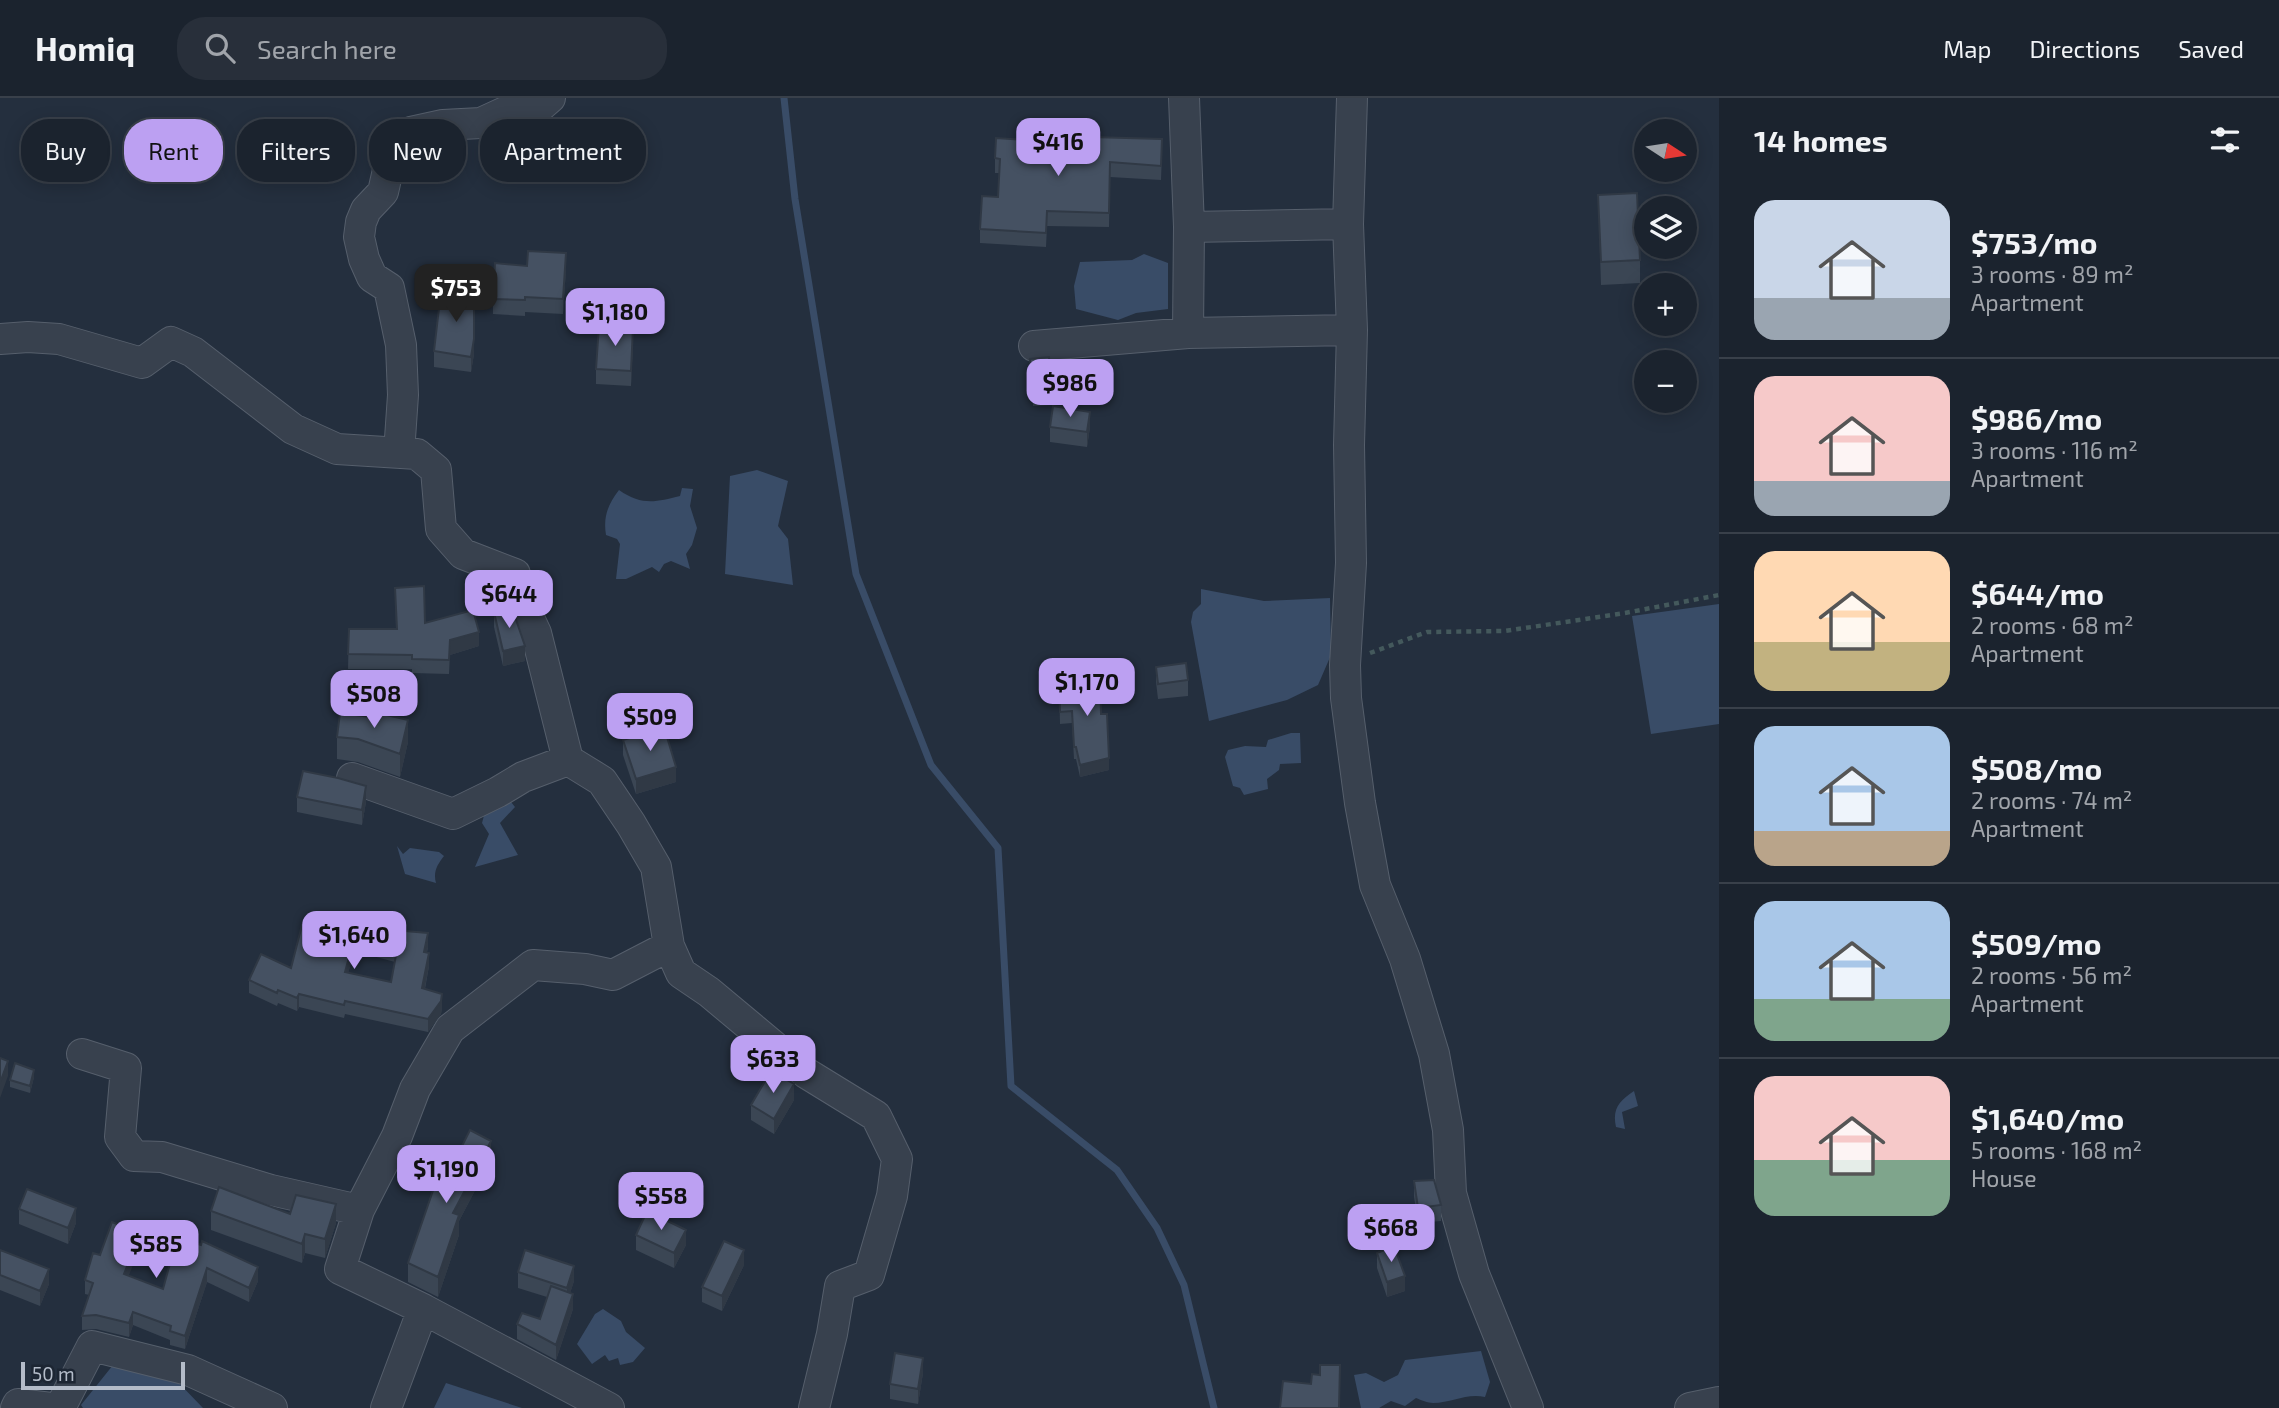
<!DOCTYPE html>
<html lang="en">
<head>
<meta charset="utf-8">
<style>
	:root { --surface:#1b232e; --page:#282f3a; --text:#f1f3f6; --muted:#a0a4aa; --line:#39404a; --accent:#bca0f2 }
	body { margin:0; font-family:"Exo 2",sans-serif; background:var(--page); color:var(--text); height:100vh; display:flex; flex-direction:column; font-size:26px; white-space:nowrap }
	* { box-sizing:border-box; margin:0 }
	p { font-size:23px; color:var(--muted) }
	.icon { flex:none; width:38px; height:38px; fill:none; stroke:currentColor; stroke-width:2; stroke-linecap:round; stroke-linejoin:round }
	.map { position:relative; flex:1; overflow:hidden }
	.drawer { display:flex; flex-direction:column; background:var(--surface); width:560px }
	.drawer>* { flex:none }
	.hud { position:absolute; left:21px; top:21px; width:665px; height:63px; display:flex; gap:14px }
	.needle { width:46px; rotate:102deg }
	.fabs { position:absolute; left:1634px; top:21px; display:grid; gap:14px }
	.fabs a { display:grid; place-items:center; width:63px; height:63px; border-radius:50%; background:var(--surface); box-shadow:0 4px 18px #0003,0 0 0 2px var(--line); font-size:35px }
	.scale { position:absolute; left:21px; bottom:18px; width:164px; box-sizing:border-box; padding-left:7px; border:4px solid #b4bcc9; border-top:0; font-size:19px; line-height:24px; white-space:nowrap; color:#b4bcc9; -webkit-text-stroke:5px #1d2633; paint-order:stroke }
	.price { position:absolute; translate:-50% -60px; padding:0 16px; border-radius:14px; background:var(--accent); color:#111; font-size:23px; line-height:46px; filter:drop-shadow(0 2px 4px #0008) }
	.price::after { content:''; position:absolute; left:50%; top:42px; width:21px; height:16px; margin-left:-10px; background:inherit; clip-path:polygon(0 0,100% 0,50% 100%) }
	.price.active { background:#222; color:#fff }
	ul { padding:0; list-style:none }
	li { display:flex; align-items:center; gap:21px; height:175px; padding:0 35px }
	li+li { border-top:2px solid var(--line) }
	li span { display:grid; place-items:center; flex:none; width:196px; height:140px; border-radius:21px; color:#555 }
	li>.icon { margin-inline-start:auto }
	span .icon { width:84px; height:84px; fill:#fffc; stroke-width:1 }
	li b { font-size:30px }
	h2 { display:flex; justify-content:space-between; align-items:center; height:84px; padding:0 35px; font-size:30px }
	.pill { padding:0 24px; border-radius:28px; background:var(--surface); box-shadow:0 4px 18px #0003,0 0 0 2px var(--line); font-size:24px; line-height:63px }
	.pill.active { background:var(--accent); color:#111 }
	header { display:flex; align-items:center; gap:42px; box-sizing:border-box; height:98px; padding:0 35px; background:var(--surface); border-bottom:2px solid var(--line) }
	header strong { font-size:33px }
	nav { display:flex; gap:38px; margin-inline-start:auto; font-size:24px }
	.search { width:490px; height:63px; background:var(--page); display:flex; align-items:center; gap:18px; box-sizing:border-box; padding:0 24px; border-radius:28px; color:var(--muted); font-size:26px }
	main { display:flex; flex:1; min-height:0 }
	.map>svg:first-child { display:block }
</style>
</head>
<body>
<header>
<strong>Homiq</strong>
<div class="search"><svg class="icon" aria-label="search" viewBox="0 0 24 24"><circle cx="10" cy="10" r="6"/><path d="M15 15l6 6"/></svg>Search here</div>
<nav><a>Map</a><a>Directions</a><a>Saved</a></nav>
</header>
<main>
<div class="map">
<svg width="1719" height="1310" viewBox="0 0 1719 1310">
	<rect width="100%" height="100%" fill="#242f3e"/>
	<path fill="#394c67" d="M1144,156L1168,165V211L1136,215L1118,222L1076,211L1074,188L1080,164L1132,162Z
		M757,372L788,383L778,428L788,441L793,487L725,476L730,378Z
		M682,390L693,391L690,408L697,430L692,447L686,456L690,471L671,463L664,466L659,474L652,469L626,481H616L620,446L617,441L606,437C603,419 608,406 619,392C642,408 656,404 680,398Z
		M1201,491L1264,503L1330,500L1331,557L1318,587L1287,602L1209,623L1191,524L1193,514L1201,506Z
		M1719,506V626L1651,636L1632,518Z
		M1291,635H1300L1301,665L1280,666L1279,672L1267,681L1268,691L1244,697L1240,690L1233,688L1225,659L1228,652L1245,648L1266,649L1268,642Z
		M507,699L515,709L500,725L518,757L475,769L489,736L482,725L486,710Z
		M397,748L403,756L410,750L439,754L444,758C437,767 433,774 436,785L405,776Z
		M1634,993L1638,1008L1622,1014L1625,1031L1616,1029C1612,1011 1619,1003 1634,993Z
		M603,1211L621,1223L626,1234L645,1250L633,1264L620,1267L618,1260L609,1263L605,1257L592,1266L577,1246L595,1216Z
		M1481,1253L1490,1284L1485,1299C1466,1295 1452,1305 1433,1305C1428,1305 1421,1302 1416,1300L1405,1308L1391,1303L1379,1310H1361L1354,1277L1366,1275L1384,1284L1398,1277L1405,1262Z
		M113,1267L175,1281L203,1310H83L81,1307Z
		M446,1285L522,1310H434Z"/>
	<g fill="none" stroke-linecap="round" stroke-linejoin="round">
		<path stroke="#394c67" stroke-width="7" d="M784,0L795,101L856,476L931,667L998,750L1011,988L1117,1072L1157,1130L1184,1187L1214,1310"/>
		<defs>
			<path id="minor" d="M1184,0L1189,129L1188,235
				M1352,0L1348,126L1352,232L1349,347L1351,465L1345,567L1346,600L1360,705L1375,787L1405,861L1434,956L1448,1032L1451,1095L1474,1176L1528,1310
				M1189,129L1348,126
				M0,241L28,239L59,241L142,265L171,244L193,254L293,331L337,351L417,356L436,372L441,431L463,456L515,476L520,501L536,535L568,662
				M1034,248L1188,235L1352,232
				M399,355L403,297L401,247L389,190L372,179L364,161L359,139L361,124L366,112L383,94L388,72L400,40L411,34L443,27L481,25L505,14L535,13L550,0
				M352,680L453,716L498,694L523,679L568,662L602,683L631,726L656,769L669,848L681,875L709,894L806,975L876,1018L897,1061L892,1098L869,1177L840,1188L832,1236L814,1310
				M82,956L126,970L120,1039L134,1058L162,1059L271,1092L359,1112
				M423,1211L609,1310
				M16,1310L18,1306L51,1310
				M60,1310L92,1248L188,1272L272,1310
				M386,1310L423,1211L340,1171L359,1112L397,1038L415,991L450,931L533,867L585,871L613,877L669,848
				M1690,1310L1719,1304"/>
		</defs>
		<use href="#minor" stroke="#565f6c" stroke-width="32"/>
		<path stroke="#44595c" stroke-width="4.5" stroke-dasharray="5 5" stroke-linecap="butt" d="M1370,555L1427,534L1505,533L1625,515L1719,497"/>
		<use href="#minor" stroke="#38414e" stroke-width="30"/>
	</g>
	<path fill="#3b4654" d="M1162,55L1161,82L1110,79L1109,129L1047,128L1046,149L980,145V131L998,99L1000,75H995V60Z
		M1598,97L1640,162V185L1601,187Z
		M566,170L563,216L525,214V218L493,216V201Z
		M633,245L631,288L596,286V271Z
		M434,253L474,256L471,274L434,269Z
		M1030,261L1052,300V307L1033,308Z
		M1050,329H1090L1087,349L1050,344Z
		M395,490L425,525L479,548L450,557L449,576L412,575V571H348L349,531H396Z
		M494,514L525,563L503,568L494,529Z
		M1156,569L1188,582V598L1158,601L1156,584Z
		M1059,587L1101,616L1109,672L1080,679L1076,661H1074L1072,625L1060,626Z
		M337,639L408,644L400,679L358,664L337,661Z
		M623,642L676,684L636,696L623,657Z
		M297,699L366,704L362,727L297,714Z
		M354,840L428,849L427,854L429,868L425,891L442,909L441,916L428,934L345,916L344,920L299,909L297,913L278,905L277,908L249,895V882L291,870L354,854L348,875L391,884L395,864L354,853Z
		M34,979L30,995L10,989V982Z
		M794,1002L774,1036L751,1022V1007Z
		M491,1062L459,1123V1137L438,1199L408,1184V1165L434,1088V1076L453,1066Z
		M1414,1083L1441,1107V1123L1418,1125L1414,1099Z
		M19,1111L76,1125L68,1146L19,1126Z
		M211,1113L290,1116L336,1125L325,1160L305,1155L302,1165L211,1132Z
		M636,1137L686,1147L674,1170L636,1152Z
		M177,1140L258,1183L249,1204L207,1184L185,1251L170,1247V1242L133,1227L129,1239L96,1231L82,1232V1218L89,1197L85,1196V1182L100,1157L142,1144L128,1178L163,1191Z
		M0,1152L49,1186L40,1208L0,1192Z
		M1377,1155L1405,1193L1387,1199L1377,1170Z
		M744,1167L722,1213L702,1204V1189Z
		M518,1174L574,1183L570,1195L573,1211L556,1262L517,1241V1226L540,1221L547,1199L518,1190Z
		M923,1275L918,1306L890,1301V1286Z"/>
	<path fill="#303945" d="M566,155V170L563,216V201Z
		M474,195V256L471,274V259Z
		M633,229V245L631,288V273Z
		M1090,314V329L1087,349V334Z
		M479,534V548L450,557L449,576L450,542Z
		M525,548V563L503,568V553Z
		M408,622V644L400,679V656Z
		M1109,660V672L1080,679V667Z
		M676,669V684L636,696V681Z
		M366,688V704L362,727V712Z
		M428,835V849L424,867V854Z
		M354,841V854L345,887V874Z
		M429,855V868L422,904V890Z
		M299,896V909L297,913V900Z
		M442,896V909L441,916L428,934V921Z
		M8,963V978L0,1000V985Z
		M34,972V979L30,995V988Z
		M794,986V1002L774,1036V1021Z
		M491,1043V1062L459,1123V1137L438,1199V1179L453,1115Z
		M336,1106V1125L325,1160V1141Z
		M76,1110V1125L68,1146V1130Z
		M142,1130V1144L124,1190V1176Z
		M686,1132V1147L674,1170V1155Z
		M305,1136V1155L302,1165V1146Z
		M744,1152V1167L722,1213V1198Z
		M574,1168V1183L567,1205V1190Z
		M258,1169V1183L249,1204V1190Z
		M207,1170V1184L185,1251V1238Z
		M49,1171V1186L40,1208V1193Z
		M1405,1178V1193L1387,1199V1184Z
		M573,1196V1211L556,1262V1247Z
		M133,1214V1227L129,1239V1225Z
		M923,1260V1275L918,1306V1291Z"/>
	<path fill="#455162" stroke="#303945" stroke-width="2" d="M1055,38L1162,41L1161,68L1110,64L1109,115L1047,113L1046,135L980,131L982,98L998,99L1000,61L995,60L996,40L1055,44Z
		M1637,95L1640,162L1601,164L1598,97Z
		M528,153L566,155L563,201L525,199V202L493,201L495,165L527,168Z
		M441,193L474,195V241L471,259L434,253Z
		M599,227L633,229L631,273L596,271Z
		M1049,259L1052,300H1033L1030,261Z
		M1053,308L1090,314L1087,334L1050,329Z
		M424,488L425,525L473,512L479,534L450,542L449,562L412,561V557L348,556L349,531H397L395,490Z
		M512,510L525,548L503,553L494,514Z
		M1186,565L1188,582L1158,586L1156,569Z
		M1081,576H1100L1101,616H1107L1109,660L1080,667L1076,649H1074L1072,613L1060,614L1059,587H1081Z
		M340,615L377,620L378,615L408,622L400,656L358,641L337,639Z
		M664,629L676,669L636,681L623,642Z
		M303,673L338,680L366,688L362,712L297,699Z
		M360,821L405,833L428,835L424,854L429,855L422,890L442,896L441,903L428,921L345,903L344,907L299,896L297,900L278,892L277,895L249,882L261,856L291,870L302,827L354,841L345,874L391,884L397,852L354,840Z
		M0,960L8,963L0,985Z
		M15,965L34,972L30,988L10,982Z
		M771,973L794,986L774,1021L751,1007Z
		M470,1032L491,1043L453,1115L459,1117L438,1179L408,1165L438,1078L434,1076L441,1061L453,1066Z
		M1434,1082L1441,1107L1418,1110L1414,1083Z
		M219,1089L290,1116L296,1097L336,1106L325,1141L305,1136L302,1146L211,1113Z
		M27,1091L76,1110L68,1130L19,1111Z
		M647,1113L686,1132L674,1155L636,1137Z
		M124,1123L142,1130L124,1176L163,1191L177,1140L201,1147L202,1143L258,1169L249,1190L207,1170L185,1238L170,1233L171,1228L133,1214L129,1225L96,1217L82,1218L93,1185L85,1182L93,1155L100,1157L112,1124L122,1128Z
		M724,1143L744,1152L722,1198L702,1189Z
		M1394,1148L1405,1178L1387,1184L1377,1155Z
		M0,1152L49,1171L40,1193L0,1177Z
		M525,1152L574,1168L567,1190L518,1174Z
		M551,1188L573,1196L556,1247L517,1226L522,1215L540,1221Z
		M895,1255L923,1260L918,1291L890,1286Z
		M1320,1267H1340L1339,1310H1280L1283,1283L1311,1286L1312,1276L1320,1277Z"/>
</svg>
<div class="fabs">
<a><svg class="needle" viewBox="-14 -14 28 28"><path d="M0-13l5 13h-10z" fill="#e53935"/><path d="M0 13l5-13h-10z" fill="#a0a4aa"/></svg></a>
<a><svg class="icon" aria-label="layers" viewBox="0 0 24 24"><path d="M12 4l9 5-9 5-9-5zM3 14l9 5 9-5"/></svg></a>
<a>+</a>
<a>−</a>
</div>
<div class="scale">50 m</div>
<b class="price" style="left:1058px;top:80px">$416</b>
<b class="price active" style="left:456px;top:226px">$753</b>
<b class="price" style="left:615px;top:250px">$1,180</b>
<b class="price" style="left:1070px;top:321px">$986</b>
<b class="price" style="left:509px;top:532px">$644</b>
<b class="price" style="left:1087px;top:620px">$1,170</b>
<b class="price" style="left:374px;top:632px">$508</b>
<b class="price" style="left:650px;top:655px">$509</b>
<b class="price" style="left:354px;top:873px">$1,640</b>
<b class="price" style="left:773px;top:997px">$633</b>
<b class="price" style="left:446px;top:1107px">$1,190</b>
<b class="price" style="left:661px;top:1134px">$558</b>
<b class="price" style="left:1391px;top:1166px">$668</b>
<b class="price" style="left:156px;top:1182px">$585</b>
<div class="hud">
<a class="pill">Buy</a>
<a class="pill active">Rent</a>
<a class="pill">Filters</a>
<a class="pill">New</a>
<a class="pill">Apartment</a>
</div>
</div>
<section class="drawer">
<h2>14 homes<svg class="icon" aria-label="filters" viewBox="0 0 24 24"><path d="M4 7h16M4 17h16"/><circle cx="9" cy="7" r="2"/><circle cx="15" cy="17" r="2"/></svg></h2>
<ul>
<li><span style="background:linear-gradient(#c9d6e8 70%,#9aa5b1 0)"><svg class="icon" aria-label="home" viewBox="0 0 24 24"><path d="M3 11l9-7 9 7M6 9v11h12V9"/></svg></span><div><b>$753/mo</b><p>3 rooms · 89 m²</p><p>Apartment</p></div></li>
<li><span style="background:linear-gradient(#f6c9c9 75%,#9aa5b1 0)"><svg class="icon" aria-label="home" viewBox="0 0 24 24"><path d="M3 11l9-7 9 7M6 9v11h12V9"/></svg></span><div><b>$986/mo</b><p>3 rooms · 116 m²</p><p>Apartment</p></div></li>
<li><span style="background:linear-gradient(#ffd9b3 65%,#c2b280 0)"><svg class="icon" aria-label="home" viewBox="0 0 24 24"><path d="M3 11l9-7 9 7M6 9v11h12V9"/></svg></span><div><b>$644/mo</b><p>2 rooms · 68 m²</p><p>Apartment</p></div></li>
<li><span style="background:linear-gradient(#a9c7e8 75%,#b9a48a 0)"><svg class="icon" aria-label="home" viewBox="0 0 24 24"><path d="M3 11l9-7 9 7M6 9v11h12V9"/></svg></span><div><b>$508/mo</b><p>2 rooms · 74 m²</p><p>Apartment</p></div></li>
<li><span style="background:linear-gradient(#a9c7e8 70%,#7fa58c 0)"><svg class="icon" aria-label="home" viewBox="0 0 24 24"><path d="M3 11l9-7 9 7M6 9v11h12V9"/></svg></span><div><b>$509/mo</b><p>2 rooms · 56 m²</p><p>Apartment</p></div></li>
<li><span style="background:linear-gradient(#f6c9c9 60%,#7fa58c 0)"><svg class="icon" aria-label="home" viewBox="0 0 24 24"><path d="M3 11l9-7 9 7M6 9v11h12V9"/></svg></span><div><b>$1,640/mo</b><p>5 rooms · 168 m²</p><p>House</p></div></li>
</ul>
</section>
</main>
</body>
</html>
